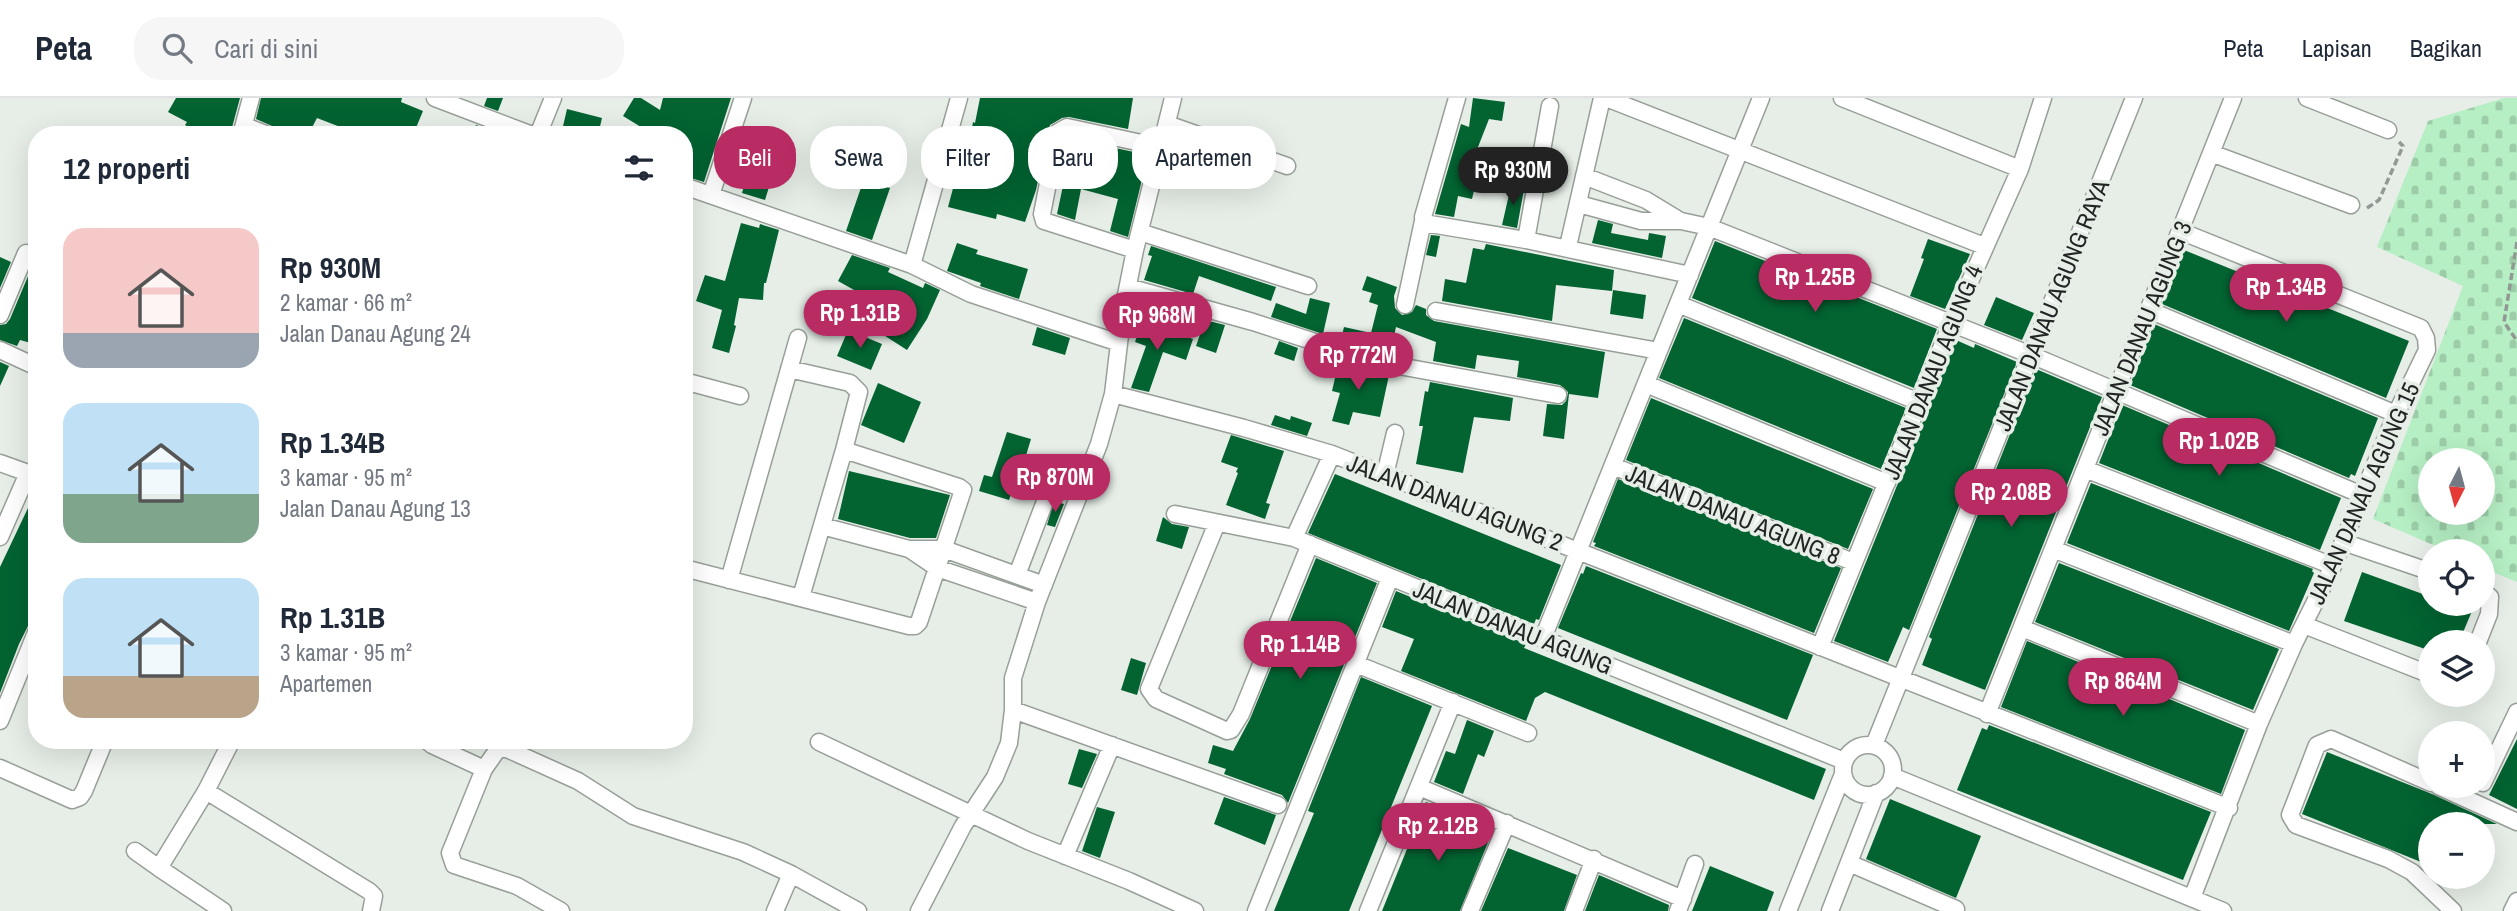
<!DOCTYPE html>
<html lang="id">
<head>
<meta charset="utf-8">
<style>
	:root { --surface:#fff; --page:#f6f6f7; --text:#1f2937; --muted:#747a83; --line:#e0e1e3; --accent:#b82c63 }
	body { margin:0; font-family:"Archivo Narrow",sans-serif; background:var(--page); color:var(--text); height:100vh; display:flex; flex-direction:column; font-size:26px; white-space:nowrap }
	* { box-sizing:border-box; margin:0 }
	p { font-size:23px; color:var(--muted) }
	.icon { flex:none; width:38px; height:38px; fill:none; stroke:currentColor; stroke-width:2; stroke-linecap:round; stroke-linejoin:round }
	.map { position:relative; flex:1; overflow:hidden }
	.sheet { position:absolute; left:28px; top:28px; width:665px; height:623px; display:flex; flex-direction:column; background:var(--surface); border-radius:28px; box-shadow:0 7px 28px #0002 }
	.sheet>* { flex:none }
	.banner { position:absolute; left:714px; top:28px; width:665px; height:63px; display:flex; gap:14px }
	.needle { width:46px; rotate:186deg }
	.tools { position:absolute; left:2418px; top:350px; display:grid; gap:14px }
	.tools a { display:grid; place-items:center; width:77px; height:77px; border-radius:50%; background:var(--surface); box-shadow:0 7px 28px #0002; font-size:35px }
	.price { position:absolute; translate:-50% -60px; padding:0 16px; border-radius:24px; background:var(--accent); color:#fff; font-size:23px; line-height:46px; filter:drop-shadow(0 2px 4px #0008) }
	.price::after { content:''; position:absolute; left:50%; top:42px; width:21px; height:16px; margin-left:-10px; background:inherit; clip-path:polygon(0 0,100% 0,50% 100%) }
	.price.current { background:#222; color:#fff }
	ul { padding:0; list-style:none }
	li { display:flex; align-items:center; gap:21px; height:175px; padding:0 35px }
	li span { display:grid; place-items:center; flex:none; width:196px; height:140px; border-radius:21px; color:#555 }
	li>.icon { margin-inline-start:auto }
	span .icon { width:84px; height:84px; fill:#fffc; stroke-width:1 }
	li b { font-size:30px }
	h2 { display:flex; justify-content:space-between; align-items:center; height:84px; padding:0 35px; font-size:30px }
	.chip { padding:0 24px; border-radius:28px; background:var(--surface); box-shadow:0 7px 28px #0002; font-size:24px; line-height:63px }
	.chip.current { background:var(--accent); color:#fff }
	header { display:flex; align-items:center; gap:42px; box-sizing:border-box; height:98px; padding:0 35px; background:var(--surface); border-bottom:2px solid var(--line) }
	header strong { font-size:33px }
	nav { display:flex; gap:38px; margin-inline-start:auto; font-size:24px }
	.search { width:490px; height:63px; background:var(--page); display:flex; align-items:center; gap:18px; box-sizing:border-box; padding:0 24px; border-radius:28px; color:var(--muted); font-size:26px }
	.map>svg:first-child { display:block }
</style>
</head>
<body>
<header>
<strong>Peta</strong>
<div class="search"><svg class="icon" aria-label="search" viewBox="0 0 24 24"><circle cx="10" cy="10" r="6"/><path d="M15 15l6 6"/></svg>Cari di sini</div>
<nav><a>Peta</a><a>Lapisan</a><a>Bagikan</a></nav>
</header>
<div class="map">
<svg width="2517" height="813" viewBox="0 0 2517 813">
	<defs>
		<pattern id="cemetery-stones" width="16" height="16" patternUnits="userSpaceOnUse" patternTransform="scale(1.75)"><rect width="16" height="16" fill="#b6efc4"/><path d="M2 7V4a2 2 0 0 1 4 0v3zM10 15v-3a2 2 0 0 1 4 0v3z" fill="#9ccda8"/></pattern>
	</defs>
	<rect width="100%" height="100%" fill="#e6eee7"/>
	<path fill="url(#cemetery-stones)" fill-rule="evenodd" d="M2504,0H2517V484L2483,470V453H2447L2373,421L2463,188L2377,149L2428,23ZM2431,362H2483V415H2431Z"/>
	<path fill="#036331" d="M176,0H240L230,37H203L185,27L187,24L168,14Z
		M261,0H402L401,4L423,13L413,37H361L317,20L308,37H279L272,28L256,21Z
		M487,0H503L498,13L484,8Z
		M634,0H641L660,12L663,0H731L704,84L684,78V37H654L623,18Z
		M980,0H1133L1128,31L1069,19L1062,20L1050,27L1036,92L1025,124L997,116L996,121L948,109L955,83L950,82L954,66L965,69L973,24L975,25Z
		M1473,0L1505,4L1502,23L1489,21L1478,49L1469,82L1476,84L1472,101L1458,98L1454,119L1435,116L1461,26L1469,29Z
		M567,11L602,20L598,37H561Z
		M476,27L490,32L488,37H472Z
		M1073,41L1148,57L1128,139L1110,133L1118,101L1081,91L1075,122L1057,116Z
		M756,46L780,53L765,102L742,95Z
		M864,81L890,90L872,142L846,133Z
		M1511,88L1524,91L1517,130L1502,127Z
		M1598,122L1613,126L1611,135L1648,142L1649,135L1666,138L1662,160L1592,145Z
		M741,125L759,130L760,126L779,132L766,185H764L763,202L739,200L734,227L736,228L729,255L712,250L722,212L696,203L705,177L725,183Z
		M1431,137L1440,138L1436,159L1426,157Z
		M1928,141L1970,156L1945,211L1910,198L1924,161L1921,160Z
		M1715,143L1937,231L1914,290L1692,200Z
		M957,145L978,152L976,156L1028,171L1019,201L980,188L981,185L947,173Z
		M1486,146L1614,172L1612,193L1556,187L1552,223L1442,203L1445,181L1466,185L1473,150L1484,152Z
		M1151,148L1276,189L1271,203L1199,178L1193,196L1144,182L1152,158L1148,157Z
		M2184,152L2409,243L2386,300L2162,206Z
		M852,157L890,170L888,174L923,190L925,185L940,192L927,221L907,252L882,236L895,215L838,183Z
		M0,159L11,164L0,190Z
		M31,171L37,174V227L31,245L20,242L17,248L0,242V227L6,226L10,221Z
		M1367,178L1397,189L1394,198L1395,210L1402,217L1412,214L1416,207L1426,211V217L1434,223L1605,254L1598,300L1569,296L1564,341L1543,338L1547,306L1562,307L1566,303L1568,294L1560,287L1517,279L1519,263L1477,257L1475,271L1433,263L1436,244L1396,229L1390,256L1341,241L1344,229L1371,235L1378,207L1369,204L1372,195L1362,192Z
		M1613,192L1646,197L1643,221L1610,216Z
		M1996,199L2034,215L2022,242L1984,227Z
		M1310,200L1330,205L1323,236L1271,219L1276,205L1306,216Z
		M1684,220L1906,310L1881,371L1659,280Z
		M1205,222L1225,227L1216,255L1196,248Z
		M1142,223L1193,241L1186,262L1163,254L1149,294L1131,290L1146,248L1135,244Z
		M2154,226L2378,320L2355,378L2351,376L2349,380L2130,287Z
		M1037,229L1070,240L1065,257L1032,247Z
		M848,232L882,246L871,272L837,258Z
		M1956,242L1974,250L1975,246L2017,264L1909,532L1903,529L1888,564L1834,543Z
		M1279,243L1298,250L1294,263L1274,256Z
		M1339,263L1389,277L1380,319L1353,314L1349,327L1332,323L1340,295L1332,293Z
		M0,264L9,268L0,288Z
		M2036,271L2102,299L1985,592L1922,567L1932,541L1929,539Z
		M1430,284L1513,300L1510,323L1474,319L1463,375L1416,366L1423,328H1419L1425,293L1428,294Z
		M878,285L921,304L904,345L861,327Z
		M1651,300L1873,391L1848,451L1626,362Z
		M2122,307L2341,400L2320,452L2099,365Z
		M1275,317L1290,322L1291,318L1312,325L1307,338L1271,327Z
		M1007,334L1031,341L1024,364L1061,376L1055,397L1015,384L1009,402L979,393L984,377L992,379Z
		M1231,337L1284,353L1266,405L1270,406L1265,421L1226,407L1238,375L1236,374L1238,370L1221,364Z
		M849,373L950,397L936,440H910L838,421Z
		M1335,376L1561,467L1539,522L1536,521L1534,526L1308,435Z
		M1618,381L1841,470L1814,535L1594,448L1596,445L1593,444Z
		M2091,385L2313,471L2312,473L2314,475L2289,533L2067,445Z
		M37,391V510L19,546L0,595V469Z
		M1054,403L1064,406L1055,429L1047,427Z
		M1163,419L1172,426L1189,429L1182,451L1156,443Z
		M1316,460L1377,485L1288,705L1282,697L1224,676L1226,671L1208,665L1213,647L1233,653L1250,621Z
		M2059,465L2279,551L2253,612L2035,524Z
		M1586,468L1813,557L1787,622L1558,530L1581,475L1583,476Z
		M2362,474L2431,499V506H2451L2472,513L2459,544H2431V553L2344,523Z
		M1396,493L1526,546L1524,550L1826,671L1814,702L1545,594L1535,600L1526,623L1401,573L1414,541L1382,529Z
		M2027,543L2245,632L2221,696L2001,609Z
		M1131,560L1146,565L1137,597L1121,592Z
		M1361,579L1432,608L1349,813H1274L1314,715L1308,713Z
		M1467,622L1494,633L1484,659L1478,656L1463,696L1434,684L1446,653L1455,656Z
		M1989,627L2211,714L2183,782L1957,692L1982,630L1987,632Z
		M2517,641V711L2489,697Z
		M1079,651L1097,656L1082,690L1068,686Z
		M2327,654L2432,696L2497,726H2431V768L2302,716Z
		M1224,699L1276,717L1265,747L1214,726Z
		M1890,701L1981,738L1956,800L1866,761Z
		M1426,704L1490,731L1486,741L1489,742L1460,813H1382Z
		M1097,709L1115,714L1100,760L1082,753Z
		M1508,750L1577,777L1564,813H1481Z
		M1710,768L1774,794L1767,813H1692Z
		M1599,777L1669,807L1668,813H1585Z"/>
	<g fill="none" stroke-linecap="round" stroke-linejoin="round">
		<defs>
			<path id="minor" d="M435,0L532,37
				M1457,0L1423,119L1424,125L1526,142L1690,177
				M1606,0L1984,148
				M1842,0L2020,71
				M2307,0L2388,32
				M1167,26L1287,68
				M245,28L268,37
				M241,37L251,0
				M538,37L553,0
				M2211,55L2351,107
				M1584,78L1646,102L1679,122
				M684,88L912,167L971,196L1119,245
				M711,97L743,0
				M1579,106L1641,123H1681L1709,129L2031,257L2362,397
				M2180,133L2421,230L2426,240L2427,252L2396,316L2333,468L2294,546L2259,626L2192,800
				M1140,134L1308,188
				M1526,142L1550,8
				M1569,144L1602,0
				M1135,152L1044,123L1042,116L1058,34L1067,29L1160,49
				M912,167L959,0
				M1128,189L1253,224L1377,264L1558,297
				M1678,206L1919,304
				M1405,207L1423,123
				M2149,212L2396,316
				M1436,213L1659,253
				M0,217L26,155
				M0,252L37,269
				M789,271L850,285L859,294L844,352L801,499
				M684,283L740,298
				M1646,286L1887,385
				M1113,296L1244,330L1332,356L2229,710
				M0,365L28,375L0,439
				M1613,368L1853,464
				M2085,371L2333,468
				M1385,377L1395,335
				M1175,416L1294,440L1844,663
				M1217,425L1149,591L1156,601L1227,633L1231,632L1241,616L1310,446
				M822,428L909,451H944L1044,487
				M1294,440L1332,356
				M2343,444L2431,474
				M909,451L937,470L1037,504
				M2053,451L2294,546
				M684,470L909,528H915L919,524L963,392L959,389L844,352
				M1017,477L1044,406
				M729,482L798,240
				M2304,527L2431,577
				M2022,530L2259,626
				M1543,540L1761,0
				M2478,544L2489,516L2490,499L2483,493
				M1820,549L1951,226L2020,71L2043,0
				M1356,566L1528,635
				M1013,612L1278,707
				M1987,616L2233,0
				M0,623L37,532
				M426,642L432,647L484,671L450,755L454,767L517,788L561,813
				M819,644L1028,743L1129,783L1195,813
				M1874,647L2134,0
				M1843 672a25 25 0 1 1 50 0a25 25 0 1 1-50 0Z
				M0,670L72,702L80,699L84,693L105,642
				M484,671L498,651H507L578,683L633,718L743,754L791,776L858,813
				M1892,678L2223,813
				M2431,685L2331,641L2317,647L2290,717L2296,727L2388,761L2412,774L2453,813
				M2483,685L2517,614
				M2438,688L2517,724
				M1419,689L1683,801
				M206,693L369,793L374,798L371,813
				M135,753L159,770
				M1065,758L1112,647
				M1849,765L1956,811
				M223,813L159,770L206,693L232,642
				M775,813L791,776
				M919,813L963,728L995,679L1009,645L1013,612V580L1037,504L1099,346L1113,296L1123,212L1135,152L1173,0
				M1256,813L1390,480
				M1368,813L1453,604
				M1470,813L1507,725
				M1574,813L1594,761
				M1678,813L1695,766
				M1788,813L1843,676
				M1830,813L1876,695
				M2512,813L2517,803"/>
		</defs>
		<use href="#minor" stroke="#979f98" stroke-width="19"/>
		<path stroke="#929893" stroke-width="3.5" stroke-dasharray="7 3.5" stroke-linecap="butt" d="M2367,110L2379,102L2403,48L2399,44
			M2517,144L2504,224L2517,243"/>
		<use href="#minor" stroke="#fff" stroke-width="16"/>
	</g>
	<g text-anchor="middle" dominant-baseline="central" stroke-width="7" stroke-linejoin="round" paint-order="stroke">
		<g font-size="24" fill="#222523" stroke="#e6eee7">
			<text transform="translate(2051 207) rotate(-68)">JALAN DANAU AGUNG RAYA</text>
			<text transform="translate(2141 230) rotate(-68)">JALAN DANAU AGUNG 3</text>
			<text transform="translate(1932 274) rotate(-68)">JALAN DANAU AGUNG 4</text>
			<text transform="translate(2363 395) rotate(-66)">JALAN DANAU AGUNG 15</text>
			<text transform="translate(1455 404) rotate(21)">JALAN DANAU AGUNG 2</text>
			<text transform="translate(1733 416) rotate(22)">JALAN DANAU AGUNG 8</text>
			<text transform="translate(1513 529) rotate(22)">JALAN DANAU AGUNG</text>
		</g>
	</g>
</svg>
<div class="tools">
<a><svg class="needle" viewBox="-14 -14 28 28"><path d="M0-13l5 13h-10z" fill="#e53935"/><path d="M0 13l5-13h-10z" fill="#747a83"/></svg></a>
<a><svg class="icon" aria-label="locate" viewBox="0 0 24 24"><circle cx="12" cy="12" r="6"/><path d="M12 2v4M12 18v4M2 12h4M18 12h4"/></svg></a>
<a><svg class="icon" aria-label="layers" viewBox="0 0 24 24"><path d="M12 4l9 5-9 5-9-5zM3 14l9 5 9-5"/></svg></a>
<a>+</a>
<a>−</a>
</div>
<b class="price current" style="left:1513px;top:109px">Rp 930M</b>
<b class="price" style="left:1815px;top:216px">Rp 1.25B</b>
<b class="price" style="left:2286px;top:226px">Rp 1.34B</b>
<b class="price" style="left:860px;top:252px">Rp 1.31B</b>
<b class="price" style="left:1157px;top:254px">Rp 968M</b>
<b class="price" style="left:1358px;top:294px">Rp 772M</b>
<b class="price" style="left:2219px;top:380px">Rp 1.02B</b>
<b class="price" style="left:1055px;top:416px">Rp 870M</b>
<b class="price" style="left:2011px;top:431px">Rp 2.08B</b>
<b class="price" style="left:1300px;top:583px">Rp 1.14B</b>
<b class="price" style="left:2123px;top:620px">Rp 864M</b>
<b class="price" style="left:1438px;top:765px">Rp 2.12B</b>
<div class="banner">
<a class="chip current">Beli</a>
<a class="chip">Sewa</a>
<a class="chip">Filter</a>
<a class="chip">Baru</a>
<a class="chip">Apartemen</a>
</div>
<section class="sheet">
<h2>12 properti<svg class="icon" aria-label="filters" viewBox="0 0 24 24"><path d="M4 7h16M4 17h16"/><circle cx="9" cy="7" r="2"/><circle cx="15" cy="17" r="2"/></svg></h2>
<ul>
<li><span style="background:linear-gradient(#f6c9c9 75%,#9aa5b1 0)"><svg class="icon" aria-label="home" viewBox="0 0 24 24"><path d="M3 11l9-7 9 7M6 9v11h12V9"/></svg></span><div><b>Rp 930M</b><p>2 kamar · 66 m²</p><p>Jalan Danau Agung 24</p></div></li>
<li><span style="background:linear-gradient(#bfe0f5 65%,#7fa58c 0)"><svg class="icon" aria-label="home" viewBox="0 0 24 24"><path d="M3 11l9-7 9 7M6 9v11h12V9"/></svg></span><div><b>Rp 1.34B</b><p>3 kamar · 95 m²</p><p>Jalan Danau Agung 13</p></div></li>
<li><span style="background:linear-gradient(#bfe0f5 70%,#b9a48a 0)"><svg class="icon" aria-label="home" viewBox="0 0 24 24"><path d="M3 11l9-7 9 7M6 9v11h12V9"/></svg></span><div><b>Rp 1.31B</b><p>3 kamar · 95 m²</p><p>Apartemen</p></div></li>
</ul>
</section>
</div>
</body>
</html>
